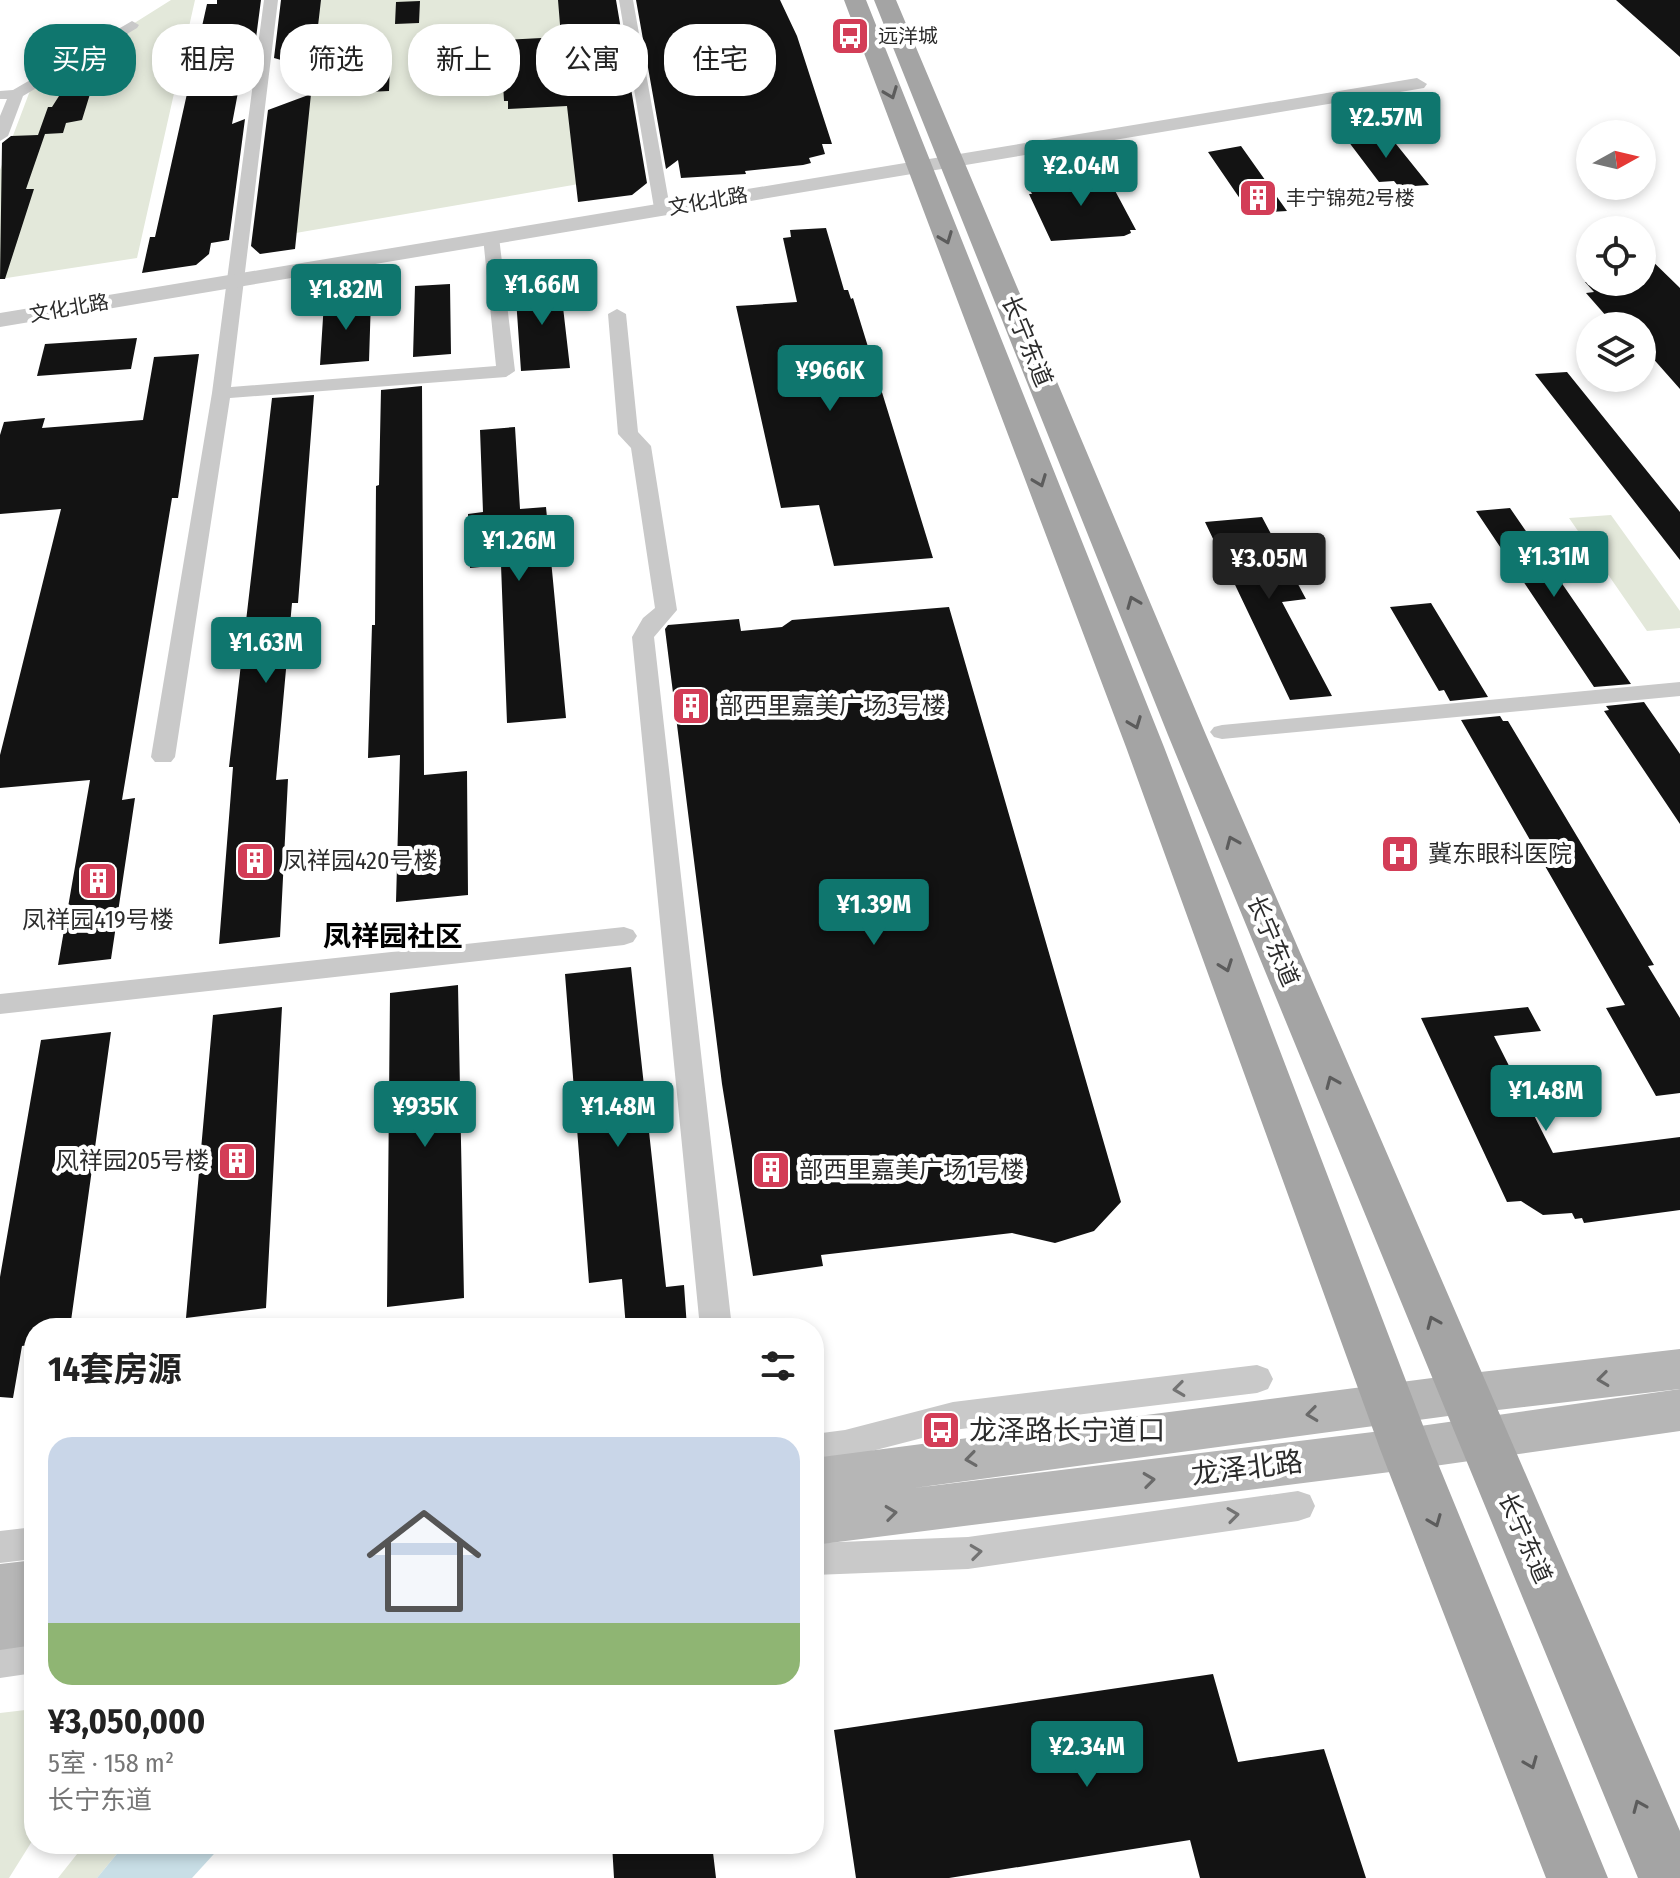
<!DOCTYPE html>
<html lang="zh">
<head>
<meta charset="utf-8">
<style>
	:root { --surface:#fff; --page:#f2f2f2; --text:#222; --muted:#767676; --accent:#0f766e }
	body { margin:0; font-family:"Fira Sans Condensed","Noto Sans SC",sans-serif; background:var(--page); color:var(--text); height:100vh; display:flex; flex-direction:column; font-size:30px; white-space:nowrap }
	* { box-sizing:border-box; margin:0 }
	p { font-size:26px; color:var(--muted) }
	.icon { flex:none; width:44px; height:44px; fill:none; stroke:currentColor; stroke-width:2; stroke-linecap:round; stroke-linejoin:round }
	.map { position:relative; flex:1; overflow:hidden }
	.drawer { position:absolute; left:24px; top:1318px; width:800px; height:536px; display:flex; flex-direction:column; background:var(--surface); border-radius:32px; box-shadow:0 4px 12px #0003 }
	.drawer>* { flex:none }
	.guide { position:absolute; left:24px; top:24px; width:800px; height:72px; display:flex; gap:16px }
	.needle { width:52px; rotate:82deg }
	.fabs { position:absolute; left:1576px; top:120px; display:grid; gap:16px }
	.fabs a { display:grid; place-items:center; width:80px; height:80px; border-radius:50%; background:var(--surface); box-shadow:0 4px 12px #0003; font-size:40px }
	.price { position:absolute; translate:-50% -68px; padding:0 18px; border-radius:8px; background:var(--accent); color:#fff; font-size:26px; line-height:52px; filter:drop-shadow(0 2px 4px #0008) }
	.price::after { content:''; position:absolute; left:50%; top:48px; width:24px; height:18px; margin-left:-12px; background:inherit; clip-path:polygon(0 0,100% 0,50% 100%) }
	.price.on { background:#222; color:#fff }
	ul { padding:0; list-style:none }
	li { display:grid; align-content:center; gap:16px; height:424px; padding:0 24px }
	li span { display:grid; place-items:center; height:248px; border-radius:24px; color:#555 }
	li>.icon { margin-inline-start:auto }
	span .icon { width:144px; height:144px; fill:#fffc; stroke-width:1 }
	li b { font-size:34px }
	h2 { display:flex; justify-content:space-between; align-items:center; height:96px; padding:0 24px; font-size:34px }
	.pill { padding:0 28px; border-radius:32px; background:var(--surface); box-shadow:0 4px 12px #0003; font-size:28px; line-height:72px }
	.pill.on { background:var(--accent); color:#fff }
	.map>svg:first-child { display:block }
</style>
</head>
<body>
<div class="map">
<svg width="1680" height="1878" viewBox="0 0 1680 1878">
	<rect width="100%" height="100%" fill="#fff"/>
	<path fill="#e3e8da" d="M171,0H195L137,258L0,279V170L31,88Z
		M320,0H600L625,176L290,234Z
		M1611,515L1680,611V628L1647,631L1569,518Z
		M34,1709V1838L9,1878H0V1713Z
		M85,1844H125L97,1878H58Z"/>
	<path fill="#c8dee6" d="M125,1844H223L192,1878H97Z"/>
	<path fill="#131313" d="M217,0H261L254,53L246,50L232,124L245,119L229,240L211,243L209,254L196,265L142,273L150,237H155L207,4H217Z
		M281,0H321L313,69L274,58Z
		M558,0H616L647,183L632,195L578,202L567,106L508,109V101H504L501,47H505L504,40L561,37Z
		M636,0H780L797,36L832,144H822L825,154L809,158L811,163L803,165L745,171L746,174L681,178L678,160L666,169Z
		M1616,0H1680V57Z
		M420,1L419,23L395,24L396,2Z
		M390,64L389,91L324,94L323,89L349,79L322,72L323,68Z
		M90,94L82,120L66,123L63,133L45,134L26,189H34L5,279H0L2,143L11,136L38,135L48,107H52L59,96Z
		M311,94L295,249L260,254L251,246L268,110Z
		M1388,134L1429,185L1399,187L1394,181L1379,182L1345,137Z
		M1241,146L1287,211L1256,213L1253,209H1247L1208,152Z
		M1104,170L1136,230H1130L1131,233L1124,236L1051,241L1029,194H1032L1030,190L1048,188L1040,181Z
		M826,228L844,290H848L851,299L853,298L933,558L834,566L819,505L781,508L736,306L797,302L783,238L791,237L790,230Z
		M1642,251L1680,288V389L1642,346V326H1622L1614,317H1607L1586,293L1594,292L1585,282H1642Z
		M560,281L570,368L521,371L515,284Z
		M450,284L451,354L413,357L415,286Z
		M371,299L369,361L320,365L324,302Z
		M137,338L131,369L37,376L45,344Z
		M199,354L178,498H172L122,800L135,798L111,959L58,965L90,780L0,788V755L61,509L0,514V435L4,422L45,418L42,428L143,420L154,357Z
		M1567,372L1680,512V560L1535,374Z
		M422,386L424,775L467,771L468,895L396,902L400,755L368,758L372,625H375L376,486L379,485L381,390Z
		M314,395L298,603H292L276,780L288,779L280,937L219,944L233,767H229L272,398Z
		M515,427L520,509L546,507L566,718L507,723L501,565L470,568L468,514L483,512L480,430Z
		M1510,508L1631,684L1594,687L1476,511Z
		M1262,517L1306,599L1282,602L1332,696L1290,700L1205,522Z
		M1431,603L1488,697L1450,701L1444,690L1439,691L1390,607Z
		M949,607L1121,1202L1094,1231L1055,1243L1012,1233L821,1255L823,1266L753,1276L722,1084L665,629L668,625L739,619L741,631L782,627L792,620Z
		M1644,702L1680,754V824L1604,711L1609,710L1606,706Z
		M1500,716L1503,721H1508L1654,965L1648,966L1680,1018V1093L1656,1096L1606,1008L1625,1005L1461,720Z
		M631,967L666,1287L684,1285L687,1328H626L622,1279L589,1283L565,974Z
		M458,985L464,1298L387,1307L390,993Z
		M282,1007L266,1308L186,1318L213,1015Z
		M1528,1007L1541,1031L1494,1036L1553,1153L1680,1137V1210L1584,1223L1582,1218L1575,1219L1572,1213L1543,1215L1521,1201L1507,1202L1421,1018Z
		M111,1032L70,1328H34V1344L22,1346L13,1398L0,1397V1277L41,1040Z
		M1213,1674L1238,1762L1324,1749L1366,1878H1200L1190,1840L949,1878H856L834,1730Z
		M612,1844H712L716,1878H614Z"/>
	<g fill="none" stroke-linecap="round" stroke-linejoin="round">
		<path fill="#c9c9c9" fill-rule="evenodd" d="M264,0H278L231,387L496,366L483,237L491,232L499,237L515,371L506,377L230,398L175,757L171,762H155L151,757L212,393Z
			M619,0H633L670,208L662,213L654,208Z
			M132,21L139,25L137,28L23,96L8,136L0,141V116L7,99H0V91L13,90Z
			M617,309L626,314L638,432L651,446L677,610L654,637L732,1328H700L632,637L643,618L655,608L631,448L618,434L608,314Z
			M1680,682V696L1222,739L1214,737L1210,732L1214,727L1222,725Z
			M624,927L633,930L637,936L633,942L624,945L0,1014V994Z
			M1257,1365L1268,1369L1273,1379L1268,1389L1257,1393L953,1430L845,1458L814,1462V1434L845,1430L953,1402Z
			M1298,1491L1310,1495L1315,1506L1310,1517L1298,1521L968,1569L814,1575V1543L968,1537Z
			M34,1527V1559L0,1563V1531Z
			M34,1639V1673L0,1678V1644Z"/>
		<path fill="#c9c9c9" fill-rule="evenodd" d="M1417,78L1427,84L1424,88L0,327V313Z"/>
		<path fill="#b6b6b6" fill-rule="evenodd" d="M1680,1349V1389L1463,1414L914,1488L1406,1428L1680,1389V1431L1406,1470L814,1545V1458L1463,1374Z
			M34,1560V1645L0,1650V1564Z"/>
		<path fill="#a4a4a4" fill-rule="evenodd" d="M844,0H866L1164,747L1432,1449L1608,1878H1546L1380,1449L1126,747Z
			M874,0H896L1206,735L1680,1831V1878H1638L1168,735Z"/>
	</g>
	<defs><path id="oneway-chevron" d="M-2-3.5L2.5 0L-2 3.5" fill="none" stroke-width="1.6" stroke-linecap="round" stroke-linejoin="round" transform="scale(2)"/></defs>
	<g stroke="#5c5c5c">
		<use href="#oneway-chevron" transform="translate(891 93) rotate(69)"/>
		<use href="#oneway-chevron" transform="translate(946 238) rotate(69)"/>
		<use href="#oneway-chevron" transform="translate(1040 481) rotate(69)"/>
		<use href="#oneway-chevron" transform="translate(1133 602) rotate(-112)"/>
		<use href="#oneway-chevron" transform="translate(1135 723) rotate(69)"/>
		<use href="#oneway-chevron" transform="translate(1232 842) rotate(-113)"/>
		<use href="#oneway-chevron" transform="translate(1226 966) rotate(70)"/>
		<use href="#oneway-chevron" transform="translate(1332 1082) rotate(-113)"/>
		<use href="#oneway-chevron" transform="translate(1433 1322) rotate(-113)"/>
		<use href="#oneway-chevron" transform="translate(1435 1521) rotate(68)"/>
		<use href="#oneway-chevron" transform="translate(1531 1763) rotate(68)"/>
		<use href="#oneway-chevron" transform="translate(1639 1806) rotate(-113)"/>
	</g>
	<g stroke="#6a6a6a">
		<use href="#oneway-chevron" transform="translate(1603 1379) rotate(173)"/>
		<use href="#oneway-chevron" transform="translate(1312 1414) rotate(173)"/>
		<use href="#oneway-chevron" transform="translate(971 1459) rotate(172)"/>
		<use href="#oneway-chevron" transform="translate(1149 1480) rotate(-7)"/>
		<use href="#oneway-chevron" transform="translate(891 1513) rotate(-7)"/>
	</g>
	<g stroke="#737373">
		<use href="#oneway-chevron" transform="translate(1179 1389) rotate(173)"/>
		<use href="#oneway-chevron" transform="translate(1233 1515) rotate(-8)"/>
		<use href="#oneway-chevron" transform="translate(976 1552) rotate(-7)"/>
	</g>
	<defs>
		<symbol id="bus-square" viewBox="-11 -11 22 22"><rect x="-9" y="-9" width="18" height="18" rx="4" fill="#d33d57" stroke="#fff"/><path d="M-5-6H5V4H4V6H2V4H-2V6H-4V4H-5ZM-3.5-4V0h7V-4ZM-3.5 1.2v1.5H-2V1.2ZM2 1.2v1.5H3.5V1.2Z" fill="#fff"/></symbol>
		<symbol id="building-square" viewBox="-11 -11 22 22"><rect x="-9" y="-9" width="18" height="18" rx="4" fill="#d33d57" stroke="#fff"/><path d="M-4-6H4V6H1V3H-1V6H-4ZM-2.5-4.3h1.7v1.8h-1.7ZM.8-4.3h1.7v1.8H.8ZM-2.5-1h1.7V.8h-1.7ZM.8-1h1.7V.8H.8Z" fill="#fff"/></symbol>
		<symbol id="hospital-square" viewBox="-11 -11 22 22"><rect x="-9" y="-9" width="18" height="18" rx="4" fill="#d33d57" stroke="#fff"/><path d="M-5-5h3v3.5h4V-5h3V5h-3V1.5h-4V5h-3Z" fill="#fff"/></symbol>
	</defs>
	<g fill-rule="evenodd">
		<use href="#bus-square" x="828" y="14" width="44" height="44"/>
		<use href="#building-square" x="1236" y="176" width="44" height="44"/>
		<use href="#building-square" x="669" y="684" width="44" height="44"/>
		<use href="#hospital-square" x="1378" y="832" width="44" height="44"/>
		<use href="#building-square" x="233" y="839" width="44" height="44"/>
		<use href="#building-square" x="76" y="859" width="44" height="44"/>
		<use href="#building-square" x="215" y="1139" width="44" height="44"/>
		<use href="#building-square" x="749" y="1148" width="44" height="44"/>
		<use href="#bus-square" x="919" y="1408" width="44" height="44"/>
	</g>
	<g text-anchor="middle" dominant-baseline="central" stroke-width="8" stroke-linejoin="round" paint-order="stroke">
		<g font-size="20" fill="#2c2c2c" stroke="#fff" text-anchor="start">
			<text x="878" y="36">远洋城</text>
			<text x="1286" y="198">丰宁锦苑2号楼</text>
		</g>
		<g font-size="20" fill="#2c2c2c" stroke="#fff">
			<text transform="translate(708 201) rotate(-10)">文化北路</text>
			<text transform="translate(69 308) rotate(-10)">文化北路</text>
		</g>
		<g font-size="24" fill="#2c2c2c" stroke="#fff">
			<text transform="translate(1027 341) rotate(68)">长宁东道</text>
			<text transform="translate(1273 941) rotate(67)">长宁东道</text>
			<text transform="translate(1525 1538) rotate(66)">长宁东道</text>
		</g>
		<g font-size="24" fill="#2c2c2c" stroke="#fff" text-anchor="start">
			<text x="719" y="706">部西里嘉美广场3号楼</text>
			<text x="1428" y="854">冀东眼科医院</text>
			<text x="283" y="861">凤祥园420号楼</text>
			<text x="98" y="920" text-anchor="middle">凤祥园419号楼</text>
			<text x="209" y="1161" text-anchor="end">风祥园205号楼</text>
			<text x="799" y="1170">部西里嘉美广场1号楼</text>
		</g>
		<g font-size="28" font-weight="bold" fill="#000" stroke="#fff">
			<text x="393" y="936">凤祥园社区</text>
		</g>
		<g font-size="28" fill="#2c2c2c" stroke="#fff" text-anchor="start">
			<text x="969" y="1430">龙泽路长宁道口</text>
		</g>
		<g font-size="28" fill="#2c2c2c" stroke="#fff">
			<text transform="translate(1247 1468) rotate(-7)">龙泽北路</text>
		</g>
	</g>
</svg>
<div class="fabs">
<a><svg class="needle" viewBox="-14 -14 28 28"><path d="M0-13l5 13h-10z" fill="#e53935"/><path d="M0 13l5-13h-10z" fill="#767676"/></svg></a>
<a><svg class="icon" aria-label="locate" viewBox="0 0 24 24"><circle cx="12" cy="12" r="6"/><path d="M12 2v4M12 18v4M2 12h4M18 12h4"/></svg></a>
<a><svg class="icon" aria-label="layers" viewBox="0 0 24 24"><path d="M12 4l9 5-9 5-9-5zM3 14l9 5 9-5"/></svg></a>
</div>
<b class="price" style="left:1386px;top:160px">¥2.57M</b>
<b class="price" style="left:1081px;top:208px">¥2.04M</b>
<b class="price" style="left:542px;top:327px">¥1.66M</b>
<b class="price" style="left:346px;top:332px">¥1.82M</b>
<b class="price" style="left:830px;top:413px">¥966K</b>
<b class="price" style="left:519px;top:583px">¥1.26M</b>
<b class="price" style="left:1554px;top:599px">¥1.31M</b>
<b class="price on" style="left:1269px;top:601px">¥3.05M</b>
<b class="price" style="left:266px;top:685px">¥1.63M</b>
<b class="price" style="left:874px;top:947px">¥1.39M</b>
<b class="price" style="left:1546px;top:1133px">¥1.48M</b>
<b class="price" style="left:425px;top:1149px">¥935K</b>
<b class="price" style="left:618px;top:1149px">¥1.48M</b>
<b class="price" style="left:1087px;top:1789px">¥2.34M</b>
<div class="guide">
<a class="pill on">买房</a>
<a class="pill">租房</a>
<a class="pill">筛选</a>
<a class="pill">新上</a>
<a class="pill">公寓</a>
<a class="pill">住宅</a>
</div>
<section class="drawer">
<h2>14套房源<svg class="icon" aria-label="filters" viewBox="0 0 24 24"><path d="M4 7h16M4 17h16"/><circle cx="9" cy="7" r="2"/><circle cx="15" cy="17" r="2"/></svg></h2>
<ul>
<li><span style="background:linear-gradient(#c9d6e8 75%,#8fb573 0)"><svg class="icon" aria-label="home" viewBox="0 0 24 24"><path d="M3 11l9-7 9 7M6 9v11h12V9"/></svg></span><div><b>¥3,050,000</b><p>5室 · 158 m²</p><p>长宁东道</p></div></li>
</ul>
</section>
</div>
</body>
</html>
